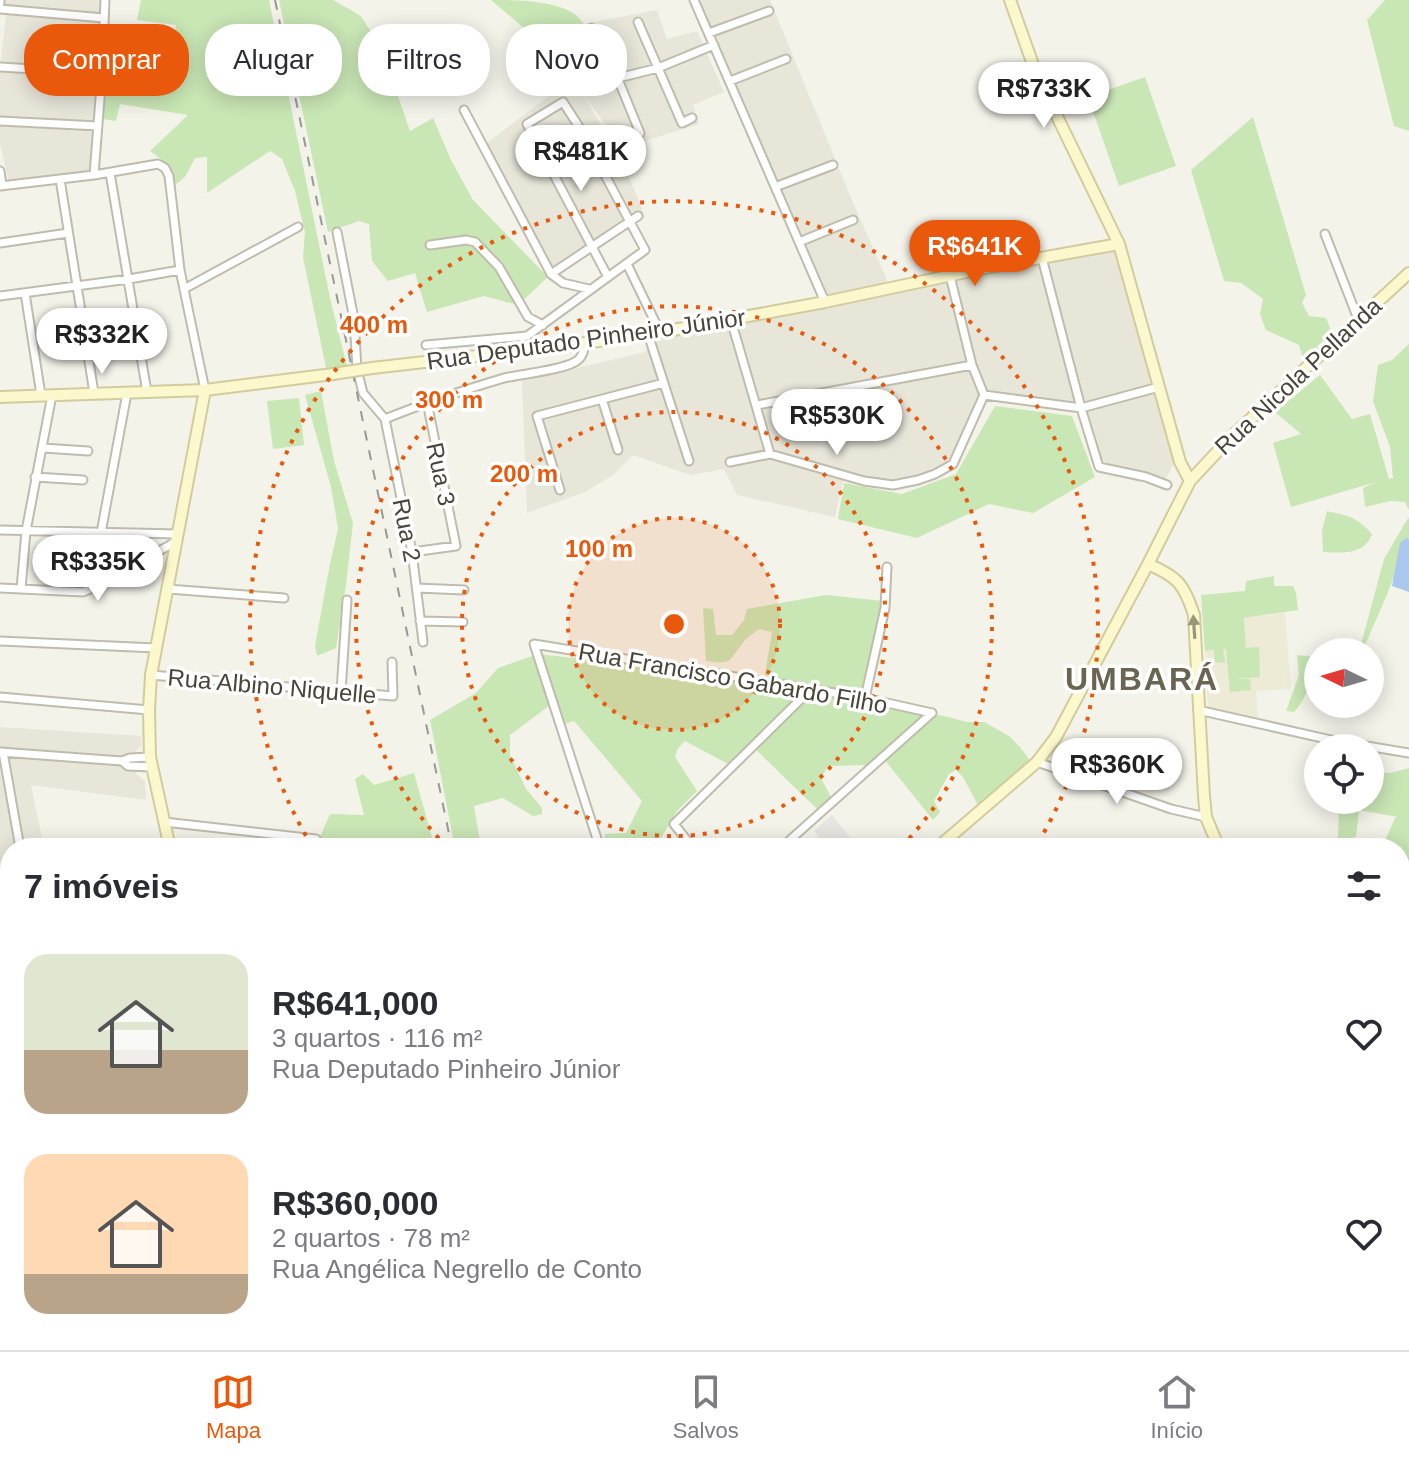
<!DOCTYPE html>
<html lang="pt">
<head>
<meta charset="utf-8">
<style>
	:root { --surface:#fff; --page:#f2f2f3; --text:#2b2b33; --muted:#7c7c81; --line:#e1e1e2; --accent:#ea580c }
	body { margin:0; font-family:Helvetica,sans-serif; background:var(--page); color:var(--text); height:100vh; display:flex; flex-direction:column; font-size:30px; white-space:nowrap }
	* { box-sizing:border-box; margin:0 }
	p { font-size:26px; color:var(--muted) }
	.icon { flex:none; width:44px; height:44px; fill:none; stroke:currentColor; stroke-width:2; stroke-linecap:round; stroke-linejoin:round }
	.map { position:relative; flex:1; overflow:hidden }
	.drawer { position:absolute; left:0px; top:838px; width:1410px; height:512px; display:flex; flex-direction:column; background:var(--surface); border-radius:32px 32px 0 0; box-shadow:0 4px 20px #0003 }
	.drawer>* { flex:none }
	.banner { position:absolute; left:24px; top:24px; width:800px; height:72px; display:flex; gap:16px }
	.needle { width:52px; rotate:275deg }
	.tools { position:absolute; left:1304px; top:638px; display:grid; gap:16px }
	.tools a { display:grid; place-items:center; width:80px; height:80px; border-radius:50%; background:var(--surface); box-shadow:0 4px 20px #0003; font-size:40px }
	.price { position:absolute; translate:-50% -68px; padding:0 18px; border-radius:28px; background:#fff; color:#222; font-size:26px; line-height:52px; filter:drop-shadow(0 2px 4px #0008) }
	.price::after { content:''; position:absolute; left:50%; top:48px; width:24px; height:18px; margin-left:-12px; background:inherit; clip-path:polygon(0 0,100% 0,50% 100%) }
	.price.active { background:var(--accent); color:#fff }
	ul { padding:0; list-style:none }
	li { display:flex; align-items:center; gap:24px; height:200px; padding:0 24px }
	li span { display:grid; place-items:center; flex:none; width:224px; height:160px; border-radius:24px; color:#555 }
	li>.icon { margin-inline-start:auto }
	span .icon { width:96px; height:96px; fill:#fffc; stroke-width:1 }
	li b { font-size:34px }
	h2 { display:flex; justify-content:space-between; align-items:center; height:96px; padding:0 24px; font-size:34px }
	.tag { padding:0 28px; border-radius:32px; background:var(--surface); box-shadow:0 4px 20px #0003; font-size:28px; line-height:72px }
	.tag.active { background:var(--accent); color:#fff }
	.dock { display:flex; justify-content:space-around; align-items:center; height:112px; border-top:2px solid var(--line); background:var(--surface); font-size:22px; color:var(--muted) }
	.dock a { display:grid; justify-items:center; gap:4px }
	.dock .active { color:var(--accent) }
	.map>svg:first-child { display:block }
</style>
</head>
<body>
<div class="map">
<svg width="1409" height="1350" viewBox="0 0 1409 1350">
	<rect width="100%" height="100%" fill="#f4f3ea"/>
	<path fill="#e8e6d9" d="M0,0H109L98,171L9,182L0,143V68L7,6L0,5Z
		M697,0H770L854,205L887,280V286L826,299Z
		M657,10L667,39L697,31L724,92L693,105L699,124L622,148L582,92L609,139L633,186L645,217L551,278L479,149L573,78L542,32Z
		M1114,247L1174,463L1165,480L1102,464L1082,404L986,392L951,460L935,471L891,482L845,472L835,517L737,495L724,469L690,475L633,455L613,475L585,492L527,513L522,381L645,352L650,342Z
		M0,727L141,736L142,745L136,750L138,766L136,774L145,781L146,800L31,785L44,848H10V875L0,874Z
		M0,1083H10V1141H0Z
		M922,1340H1011L1019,1350H910Z"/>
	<path fill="#edead5" d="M1285,613L1291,689L1256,691L1258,719L1208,709L1205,651L1246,647L1244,618Z"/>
	<path fill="#c9e6b5" d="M141,0H269L330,298L347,366L326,368L303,257L305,232L295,191L282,159L270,151L207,193V157L195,158L185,177L175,185L160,158L150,151L188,115L120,104L116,121L103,119L109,59L142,60L143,45L172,48L176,25L137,20Z
		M279,0H333L361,16L383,52L410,131L433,118L451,160L473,200L548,277L518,305L484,296L427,312L415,273L388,281L372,261L369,224L359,221L328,232Z
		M491,0C516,0 556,0 576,15C591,29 599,52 609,69L582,80L565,72L538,40Z
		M1385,0H1409V131L1394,126L1367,20Z
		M1145,77L1176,166L1119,186L1088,97Z
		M1253,117L1306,295L1302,303L1309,316L1326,318L1332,333L1303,359L1299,345L1266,330L1260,314L1263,299L1241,283L1224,281L1191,170Z
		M1409,344V510L1405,502L1391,501L1365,507L1363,488L1376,482L1291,507L1273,443L1301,434L1275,412L1320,375L1352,419L1370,414L1389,479L1393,478L1390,447L1373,401L1378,365L1392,360Z
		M321,391L334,461L353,523L346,585L336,648L317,656L315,646L329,569L338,528L331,487L305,395Z
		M299,398L304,445L273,449L267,401Z
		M995,406L1072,416L1095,477L1033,513L989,504L917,538L838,519L844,483L902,494L956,474Z
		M1327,511C1349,516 1357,517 1372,534C1365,555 1342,553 1323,552L1322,530Z
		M1408,518L1409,519V537L1386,597L1362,652H1359L1384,559Z
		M1274,576V586H1293L1296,593L1298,610L1244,618L1246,647L1243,648L1259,647L1260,677L1235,679H1250L1251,690L1230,692L1226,649H1223L1225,662L1215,663L1214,650L1205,651L1201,595L1245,591L1246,581Z
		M826,595L883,601L864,698L922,713L944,716L967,722H984L1009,736L1020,747L1031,762L979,807L963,777L956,770L949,774L934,801L940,812L933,820L880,754L867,765L828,766L821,778L832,799L819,811L749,743L728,764L685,741L678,748L675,757L697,791L677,811L655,848H609L604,834L626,833L642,801L574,721L565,724L553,703L510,735V755L526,789L542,808V814L533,816L503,798L474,806L481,848H455L430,720L476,693L498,668L538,654L764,680L772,632L759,629C754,633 747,637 743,643C728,661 733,665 706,661L703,608L713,609L716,635H732L744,620L747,609Z
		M1297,655L1318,657V680L1314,681C1306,691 1303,703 1294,712L1286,711L1299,675Z
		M1409,768V886H1400V848H1387L1386,838L1395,818L1398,817L1359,810L1356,837L1338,840L1339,800H1370V772L1390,773Z
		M414,773L435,848H329L320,837L330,814L364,815L355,779L363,774L374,785Z
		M0,915L10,916V1083H0Z
		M1402,1014H1409V1096L1400,1098V1026L1402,1025Z
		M1409,1129V1221L1400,1222V1131Z
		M1,1161L10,1164V1218L0,1214Z
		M0,1238L10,1239V1340H43V1350H4L0,1311Z
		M1409,1251V1350H1040L1036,1340H1400V1254Z
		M121,1340H174L173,1350H120Z
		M384,1340H537L538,1350H379Z
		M545,1340H587V1350H546Z
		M599,1340H647L655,1350H599Z
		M713,1340H835L833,1350H714Z"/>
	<path fill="#e6e5e1" d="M832,815L853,841L845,848H828L814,831Z"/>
	<path fill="#aac7ed" d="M1406,538L1409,539V592L1392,586L1400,543Z"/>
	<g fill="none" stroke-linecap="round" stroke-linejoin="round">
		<defs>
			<path id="street" d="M694,0L825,302
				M0,3V0
				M0,9L104,18
				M638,22L682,123L692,118
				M591,28L599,48L609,57L640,133
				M709,33L769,11
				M0,67L102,73
				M618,78L658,68L714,45
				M730,81L786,59
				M464,110L551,274L563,283L589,289
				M0,121L98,126
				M0,171L2,186
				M110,173L147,392
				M94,175L102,73L105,0
				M60,179L94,393
				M0,186L94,175L158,164L165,168L169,176L180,270L205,390
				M775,187L833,165
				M337,232L354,319L357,369L363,393L385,419L412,552L423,642
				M1325,234L1358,319
				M799,242L853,220
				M0,243L68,233
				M430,245L466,240L475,242L499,267L528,317L543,325
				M1042,258L1081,408L1099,467L1146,477L1167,485
				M627,264L660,332
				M551,274L638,216
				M184,289L298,227
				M25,293L41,395
				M0,296L129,279L180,270
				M731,320L770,454
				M648,334L689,461
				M426,345L527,336L645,250L581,130L563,102L527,124L608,277
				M984,395L1081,408L1159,387
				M602,399L618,450
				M757,405L972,365
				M385,419C424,403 464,390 504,378C521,374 566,370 578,360C583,356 584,350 585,343
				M43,448L88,451
				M730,462L770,454L864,481L893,485L918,480L935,474L953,464L984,395L972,365L950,276
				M35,477L83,480
				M560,490L537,416L664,383
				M0,530L178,534
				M101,533L127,393
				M412,552L456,546L427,402
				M0,588L83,592L93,588L177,541
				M417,588L464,590
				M21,589L26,531L52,395
				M168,589L284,598
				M420,621L463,622
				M0,641L156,648
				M151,675L393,696L392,662
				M341,692L347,600
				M0,697L149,710
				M865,698L885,608L887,567
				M1198,710L1331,740L1409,753
				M0,752L122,761L130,758L150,757
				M3,752L20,848
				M122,761L128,766L152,767
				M1037,762L1171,809L1206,817
				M164,822L316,839
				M600,848L534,644L865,698L932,713
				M693,848L674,824L811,689
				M781,848L932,713
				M0,880L10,882
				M1400,893H1409
				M1400,966L1409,965
				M0,1114H10
				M975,1340L983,1350
				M947,1350L958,1340"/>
			<path id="secondary" d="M1010,0L1036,73L1119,244L1180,462L1190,481
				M372,368L565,346L673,330L825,302L990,267L1119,244
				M0,397L205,390L333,374
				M1148,564C1178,577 1184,584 1194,615L1204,796L1206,817L1219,848
				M170,848L150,757L149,710L151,675L205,390
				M937,848L1037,762L1056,737L1148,564L1190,481L1231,437L1409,273
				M0,1228L10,1229
				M1021,1340L1029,1350
				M216,1350L218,1340
				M1278,1350L1280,1340"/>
		</defs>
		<use href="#street" stroke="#bfbcad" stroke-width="11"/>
		<use href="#secondary" stroke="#d2cc9c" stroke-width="14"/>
		<use href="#street" stroke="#fff" stroke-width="7"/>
		<use href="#secondary" stroke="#fcf8cd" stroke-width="10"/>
		<path stroke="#989898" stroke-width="2" stroke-dasharray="10 10" stroke-linecap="butt" d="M275,0L452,848
			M541,1340L542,1350"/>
		<defs>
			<path id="secondary-bridge" d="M333,374L372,368"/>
		</defs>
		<use href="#secondary-bridge" stroke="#d2cc9c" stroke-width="14" stroke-linecap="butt"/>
		<use href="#secondary-bridge" stroke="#fcf8cd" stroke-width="10"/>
	</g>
	<defs><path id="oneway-solid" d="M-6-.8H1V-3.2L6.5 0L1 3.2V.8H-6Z" transform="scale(2)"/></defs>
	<use fill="#99957b" href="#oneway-solid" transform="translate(1194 627) rotate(-94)"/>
	<circle cx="674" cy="624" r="106" fill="#e8590c" fill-opacity=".12"/>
	<g fill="none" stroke="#e8590c" stroke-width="4" stroke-dasharray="4 8">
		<circle cx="674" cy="624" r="106"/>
		<circle cx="674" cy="624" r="212"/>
		<path d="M447 847A318 318 0 1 1 901 847"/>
		<path d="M312 846A424 424 0 1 1 1036 846"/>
	</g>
	<g text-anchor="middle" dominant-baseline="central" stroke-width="7" stroke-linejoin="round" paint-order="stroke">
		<g font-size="24" fill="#484438" stroke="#fff">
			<text transform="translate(586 339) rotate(-8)">Rua Deputado Pinheiro Júnior</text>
			<text transform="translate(1298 376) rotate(-43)">Rua Nicola Pellanda</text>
			<text transform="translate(441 474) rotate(78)">Rua 3</text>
			<text transform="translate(407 530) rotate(79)">Rua 2</text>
			<text transform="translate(733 678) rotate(10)">Rua Francisco Gabardo Filho</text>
			<text transform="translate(272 686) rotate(5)">Rua Albino Niquelle</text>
		</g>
		<g font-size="32" font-weight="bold" letter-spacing="2" fill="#6a6450" stroke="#fff">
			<text x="1142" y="679">UMBARÁ</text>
		</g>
	</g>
	<circle cx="674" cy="624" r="12" fill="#e8590c" stroke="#fff" stroke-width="4"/>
	<g font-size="24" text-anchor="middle" font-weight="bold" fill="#e8590c" stroke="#fff" stroke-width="7" stroke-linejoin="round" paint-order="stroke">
		<text x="374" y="333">400 m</text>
		<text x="449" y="408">300 m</text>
		<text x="524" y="482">200 m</text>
		<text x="599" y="557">100 m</text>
	</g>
</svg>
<div class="tools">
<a><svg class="needle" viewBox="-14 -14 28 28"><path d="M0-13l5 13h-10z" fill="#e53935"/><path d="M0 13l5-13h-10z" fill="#7c7c81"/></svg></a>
<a><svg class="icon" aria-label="locate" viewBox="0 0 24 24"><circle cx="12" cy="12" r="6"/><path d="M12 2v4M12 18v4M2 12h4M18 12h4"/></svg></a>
</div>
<b class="price" style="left:1044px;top:130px">R$733K</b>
<b class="price" style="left:581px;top:193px">R$481K</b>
<b class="price active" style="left:975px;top:288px">R$641K</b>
<b class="price" style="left:102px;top:376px">R$332K</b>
<b class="price" style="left:837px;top:457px">R$530K</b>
<b class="price" style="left:98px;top:603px">R$335K</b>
<b class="price" style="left:1117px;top:806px">R$360K</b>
<div class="banner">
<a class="tag active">Comprar</a>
<a class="tag">Alugar</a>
<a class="tag">Filtros</a>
<a class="tag">Novo</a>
</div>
<section class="drawer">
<h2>7 imóveis<svg class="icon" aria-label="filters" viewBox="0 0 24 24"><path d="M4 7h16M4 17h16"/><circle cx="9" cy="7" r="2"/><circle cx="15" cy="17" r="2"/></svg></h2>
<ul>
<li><span style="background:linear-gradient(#dfe7d0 60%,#b9a48a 0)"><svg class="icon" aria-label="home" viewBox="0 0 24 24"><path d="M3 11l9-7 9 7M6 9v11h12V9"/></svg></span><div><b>R$641,000</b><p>3 quartos · 116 m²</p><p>Rua Deputado Pinheiro Júnior</p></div><svg class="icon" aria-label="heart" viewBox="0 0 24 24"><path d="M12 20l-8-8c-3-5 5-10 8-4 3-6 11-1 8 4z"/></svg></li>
<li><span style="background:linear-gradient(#ffd9b3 75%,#b9a48a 0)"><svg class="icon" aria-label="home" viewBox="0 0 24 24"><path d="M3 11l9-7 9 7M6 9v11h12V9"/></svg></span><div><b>R$360,000</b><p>2 quartos · 78 m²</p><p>Rua Angélica Negrello de Conto</p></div><svg class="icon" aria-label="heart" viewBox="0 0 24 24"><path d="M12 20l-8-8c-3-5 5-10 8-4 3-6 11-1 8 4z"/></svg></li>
</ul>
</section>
</div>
<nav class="dock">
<a class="active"><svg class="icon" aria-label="map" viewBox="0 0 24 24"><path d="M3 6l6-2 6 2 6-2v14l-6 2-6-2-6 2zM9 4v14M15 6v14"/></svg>Mapa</a>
<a><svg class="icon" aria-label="saved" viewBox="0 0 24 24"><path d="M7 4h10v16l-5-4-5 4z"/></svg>Salvos</a>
<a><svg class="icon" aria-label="home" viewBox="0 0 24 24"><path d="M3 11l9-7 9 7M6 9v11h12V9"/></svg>Início</a>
</nav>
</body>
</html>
